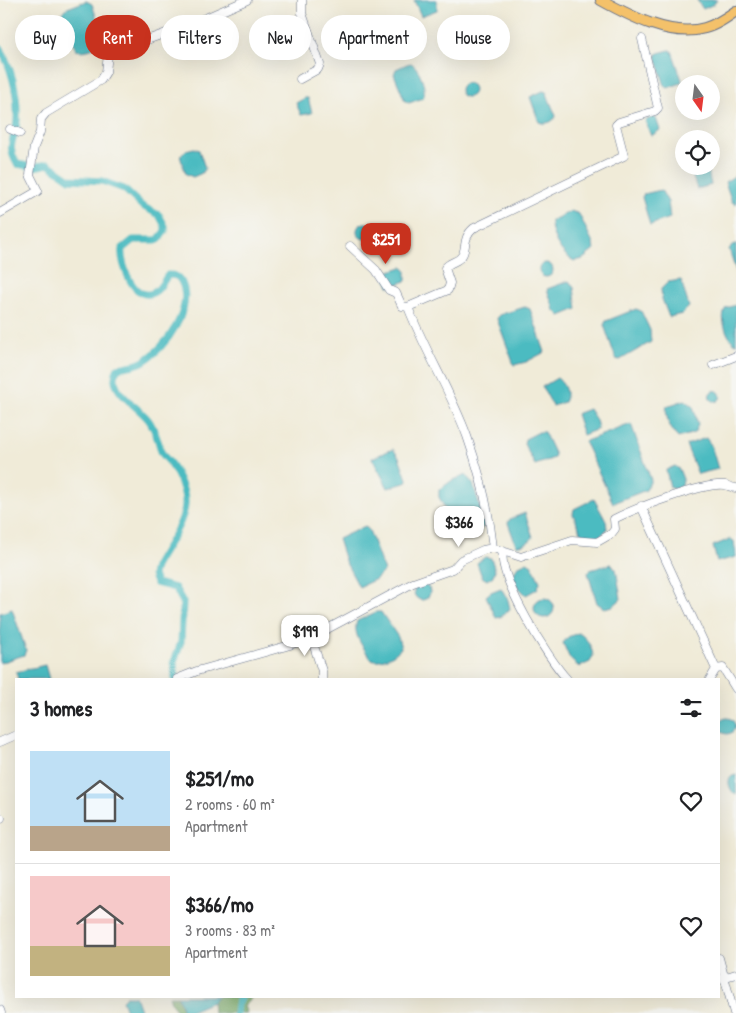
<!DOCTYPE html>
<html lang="en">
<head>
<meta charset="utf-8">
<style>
	:root { --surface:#fff; --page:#f2f2f2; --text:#202124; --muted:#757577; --line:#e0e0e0; --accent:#c8321e }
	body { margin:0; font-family:"Patrick Hand",sans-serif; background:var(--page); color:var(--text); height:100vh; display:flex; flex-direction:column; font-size:19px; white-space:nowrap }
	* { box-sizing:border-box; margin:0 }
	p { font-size:16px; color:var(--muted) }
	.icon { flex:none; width:28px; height:28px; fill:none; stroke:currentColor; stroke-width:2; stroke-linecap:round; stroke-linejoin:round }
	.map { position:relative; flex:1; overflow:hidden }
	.details { position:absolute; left:15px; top:678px; width:705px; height:320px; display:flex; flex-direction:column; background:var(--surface); border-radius:0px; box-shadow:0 5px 20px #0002 }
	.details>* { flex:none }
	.top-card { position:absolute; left:15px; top:15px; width:706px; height:45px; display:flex; gap:10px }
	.needle { width:32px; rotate:166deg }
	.buttons { position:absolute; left:675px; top:75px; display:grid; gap:10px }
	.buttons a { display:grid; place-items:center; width:45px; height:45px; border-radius:50%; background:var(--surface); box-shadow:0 5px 20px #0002; font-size:25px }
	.price { position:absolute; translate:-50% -42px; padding:0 11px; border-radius:10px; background:#fff; color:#222; font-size:16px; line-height:32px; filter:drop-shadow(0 1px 2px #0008) }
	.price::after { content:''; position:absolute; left:50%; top:30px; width:15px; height:11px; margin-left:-8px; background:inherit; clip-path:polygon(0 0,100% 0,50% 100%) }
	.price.selected { background:var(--accent); color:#fff }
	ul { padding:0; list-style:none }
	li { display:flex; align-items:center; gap:15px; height:125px; padding:0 15px }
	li+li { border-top:1px solid var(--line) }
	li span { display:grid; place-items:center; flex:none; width:140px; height:100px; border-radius:0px; color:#555 }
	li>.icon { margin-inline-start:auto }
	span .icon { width:60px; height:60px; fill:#fffc; stroke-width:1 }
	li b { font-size:21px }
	h2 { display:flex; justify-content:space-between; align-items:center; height:60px; padding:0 15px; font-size:21px }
	.tag { padding:0 18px; border-radius:22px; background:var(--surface); box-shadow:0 5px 20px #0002; font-size:18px; line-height:45px }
	.tag.selected { background:var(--accent); color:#fff }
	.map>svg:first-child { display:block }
</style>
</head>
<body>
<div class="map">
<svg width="736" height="1013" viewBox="0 0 736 1013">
	<rect width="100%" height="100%" fill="#f6f6f2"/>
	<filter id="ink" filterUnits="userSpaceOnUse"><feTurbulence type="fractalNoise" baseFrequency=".02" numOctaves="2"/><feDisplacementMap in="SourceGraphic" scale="10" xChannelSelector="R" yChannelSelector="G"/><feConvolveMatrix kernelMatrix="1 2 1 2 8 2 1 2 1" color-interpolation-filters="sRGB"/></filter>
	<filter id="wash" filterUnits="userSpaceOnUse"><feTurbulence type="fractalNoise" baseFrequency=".0096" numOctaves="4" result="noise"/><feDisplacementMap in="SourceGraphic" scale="20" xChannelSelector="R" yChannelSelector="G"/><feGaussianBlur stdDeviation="1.12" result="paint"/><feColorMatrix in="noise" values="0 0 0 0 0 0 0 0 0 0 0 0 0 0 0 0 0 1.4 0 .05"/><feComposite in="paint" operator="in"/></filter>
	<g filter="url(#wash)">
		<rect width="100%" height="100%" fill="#f0ebd8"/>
		<path fill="#77a964" stroke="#496c61" d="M169,996H178L183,1011L186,1013H179L172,1005Z
			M217,996H253L244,1006L247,1013H213L212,1002Z"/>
		<path fill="#4cbbc1" stroke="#347590" d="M414,0H437V10L421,16Z
			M697,0H717L714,4L703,9Z
			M86,1L92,4L104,40C98,47 86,53 76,50L65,25L62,13L65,9Z
			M353,28L356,29L358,42L338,47L335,34Z
			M670,50L672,51L682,80L681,83L668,88L665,86L656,57L658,53Z
			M407,64L411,63C420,68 427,89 423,98L409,103L405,101L394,74L396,69Z
			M460 90a7 7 0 1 1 14 0a7 7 0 1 1-14 0Z
			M543,91L546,92L556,116C554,122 545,125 539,122L530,97Z
			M305,98H308L312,113L301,115L296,103Z
			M653,117L656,118L660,130L651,136L645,121Z
			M194,148L199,150L205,168L202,173L193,177L186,174L180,156L186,150Z
			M689,166H707L711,185L697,189Z
			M736,175V204L732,202L725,182Z
			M661,190L668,202L670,218L650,225L642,197L644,194Z
			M571,211L579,214L593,243L594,250L583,259L575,261C562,257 550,234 551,221Z
			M357 231a8 8 0 1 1 16 0a8 8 0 1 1-16 0Z
			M736,243V271L729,249Z
			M539 270a7 7 0 1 1 14 0a7 7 0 1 1-14 0Z
			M402,267L406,270V281L389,287L385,275L387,272Z
			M681,280L689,307L682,314L669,317L662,299L661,289L668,282Z
			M569,281L574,288L577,309L560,316L554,310L547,289Z
			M736,305V344C727,339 719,317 726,308Z
			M525,307L530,309L545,352L526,362L514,365L497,319L499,315Z
			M636,309L641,311L650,330L651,342L620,360L616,359L604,325L606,321Z
			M557,378C564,383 569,394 564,402L553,406L542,387Z
			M709.5 396a5.5 5.5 0 1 1 11 0a5.5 5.5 0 1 1-11 0Z
			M685,400L693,406L698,425L694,433L678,438C671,431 664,415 667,406Z
			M589,409L596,420L598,429L583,435L576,414Z
			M631,424L651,480L646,490L613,503L585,443L586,441Z
			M539,432H544L555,455L554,458L535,465L524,444L525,439Z
			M706,438L711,445L718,469L698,474L686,445Z
			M393,449L399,457L408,482L388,488L372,458Z
			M675,466L679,469L683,479L682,486L674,489L670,487L666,470Z
			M466,475L473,484L485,524L481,529L463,538L459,535L439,497V490L451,481Z
			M594,499L606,521L607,529C602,537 592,541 583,537L573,514L574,509Z
			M525,513L533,537C530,542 522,546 516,545L508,523L510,519Z
			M365,526L369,530L384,571L376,579L359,587L345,561L338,539Z
			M730,539L734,541L736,557L717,562L713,546Z
			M485,557L491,558L495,570L493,576L487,580L482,577L477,563Z
			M527,562L532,565L540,582L537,589L526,595L517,586L513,575L517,567Z
			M611,564L616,569L621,599L613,606L604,608L597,603L588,573L590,570Z
			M414 592a8 8 0 1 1 16 0a8 8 0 1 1-16 0Z
			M501,588L508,600L510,609L501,617L496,618L486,596L491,592Z
			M534 608a10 10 0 1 1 20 0a10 10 0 1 1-20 0Z
			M12,609L26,650L24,655L0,663V613Z
			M376,612H381L398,637L401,648C395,656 380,663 371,659C364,648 352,635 357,621Z
			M578,633C586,636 592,647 593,656L590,662L579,667L570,659L563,643L568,637Z
			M45,665L49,679H18L16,672Z
			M719 726a8 8 0 1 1 16 0a8 8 0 1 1-16 0Z
			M736,775V795C730,791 727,783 730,777Z
			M126,996H135L141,1013H127L122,1000Z
			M178,996H217L212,1002L186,1013L183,1011Z"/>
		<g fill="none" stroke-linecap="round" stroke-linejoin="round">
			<path stroke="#4cbbc1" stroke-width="7" d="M0,48C12,69 18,95 17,120C16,140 5,143 17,164L34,167L48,164L70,179L102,181L124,189L142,206L159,215L165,226V231L158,240H133L122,249C120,264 135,306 156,291C161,287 164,280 168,275C175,275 178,276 181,281C195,307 166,348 144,361C136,366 127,366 118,368C104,391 141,407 150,422C156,432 158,440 161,451C162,455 167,459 170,463C178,475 186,490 185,505C184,524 164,550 155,567L153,575L156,583L175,588L183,602L181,642L174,662L175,679
				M236,1013L237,1005L241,996"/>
		</g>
	</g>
	<g filter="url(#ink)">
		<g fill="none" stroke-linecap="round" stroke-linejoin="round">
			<defs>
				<path id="minor" d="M300,79L318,69L320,64L302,13V0
					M10,129L20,133
					M0,213L38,191L30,175L34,147L40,132L41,119L46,113L101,80L106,72L108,54L194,23L247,0
					M350,246L376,270L389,290L396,293L402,306L408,307
					M713,365L736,356
					M641,506L716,669
					M493,548C489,509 480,473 467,436C451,392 425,351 408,307L448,290L450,283L445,268C449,262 457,262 461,257C468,249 461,239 474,228L624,156L616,125L619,122L655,111L658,108L642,39
					M503,551C497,577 549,660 567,679
					M311,637L322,671V679
					M177,679L197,671L290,645L316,635L413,583L453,569L461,560L483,550L493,548L521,557L572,540L597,542L611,534L615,529L614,519C634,509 704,482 725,485C729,486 732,488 736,488
					M710,679L716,669L723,668L736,689
					M0,742L16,735
					M0,818H1
					M719,958L734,1013
					M719,979L736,974
					M0,1010L1,1013"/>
				<path id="major" d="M601,0C630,16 671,38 705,28C716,25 726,18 736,11"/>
			</defs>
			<use href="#minor" stroke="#667189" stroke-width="9"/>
			<use href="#major" stroke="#667189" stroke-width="12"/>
			<use href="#minor" stroke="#fff" stroke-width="8"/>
			<use href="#major" stroke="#f4c16a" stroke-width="10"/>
		</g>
	</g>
</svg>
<div class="buttons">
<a><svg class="needle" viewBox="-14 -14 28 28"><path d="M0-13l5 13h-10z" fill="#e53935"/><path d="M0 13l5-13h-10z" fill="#757577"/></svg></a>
<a><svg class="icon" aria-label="locate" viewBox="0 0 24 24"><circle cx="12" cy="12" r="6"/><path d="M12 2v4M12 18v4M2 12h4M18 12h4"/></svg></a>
</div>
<b class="price selected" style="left:386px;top:265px">$251</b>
<b class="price" style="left:459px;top:548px">$366</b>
<b class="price" style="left:305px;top:657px">$199</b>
<div class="top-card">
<a class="tag">Buy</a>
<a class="tag selected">Rent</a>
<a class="tag">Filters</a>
<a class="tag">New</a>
<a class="tag">Apartment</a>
<a class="tag">House</a>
</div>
<section class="details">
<h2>3 homes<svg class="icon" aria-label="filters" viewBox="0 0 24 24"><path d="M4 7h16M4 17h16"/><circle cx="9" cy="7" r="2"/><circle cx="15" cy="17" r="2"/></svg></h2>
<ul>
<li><span style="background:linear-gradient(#bfe0f5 75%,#b9a48a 0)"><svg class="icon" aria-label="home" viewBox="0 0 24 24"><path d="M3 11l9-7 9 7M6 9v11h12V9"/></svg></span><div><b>$251/mo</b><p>2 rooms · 60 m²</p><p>Apartment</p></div><svg class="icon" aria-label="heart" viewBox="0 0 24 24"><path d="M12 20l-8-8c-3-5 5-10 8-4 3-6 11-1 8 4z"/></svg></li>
<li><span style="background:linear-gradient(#f6c9c9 70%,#c2b280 0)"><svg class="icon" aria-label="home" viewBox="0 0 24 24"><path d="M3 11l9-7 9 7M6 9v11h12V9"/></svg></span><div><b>$366/mo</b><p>3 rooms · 83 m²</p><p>Apartment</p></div><svg class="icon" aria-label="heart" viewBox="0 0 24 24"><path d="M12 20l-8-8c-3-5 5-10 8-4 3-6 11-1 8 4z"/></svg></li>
</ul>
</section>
</div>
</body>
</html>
